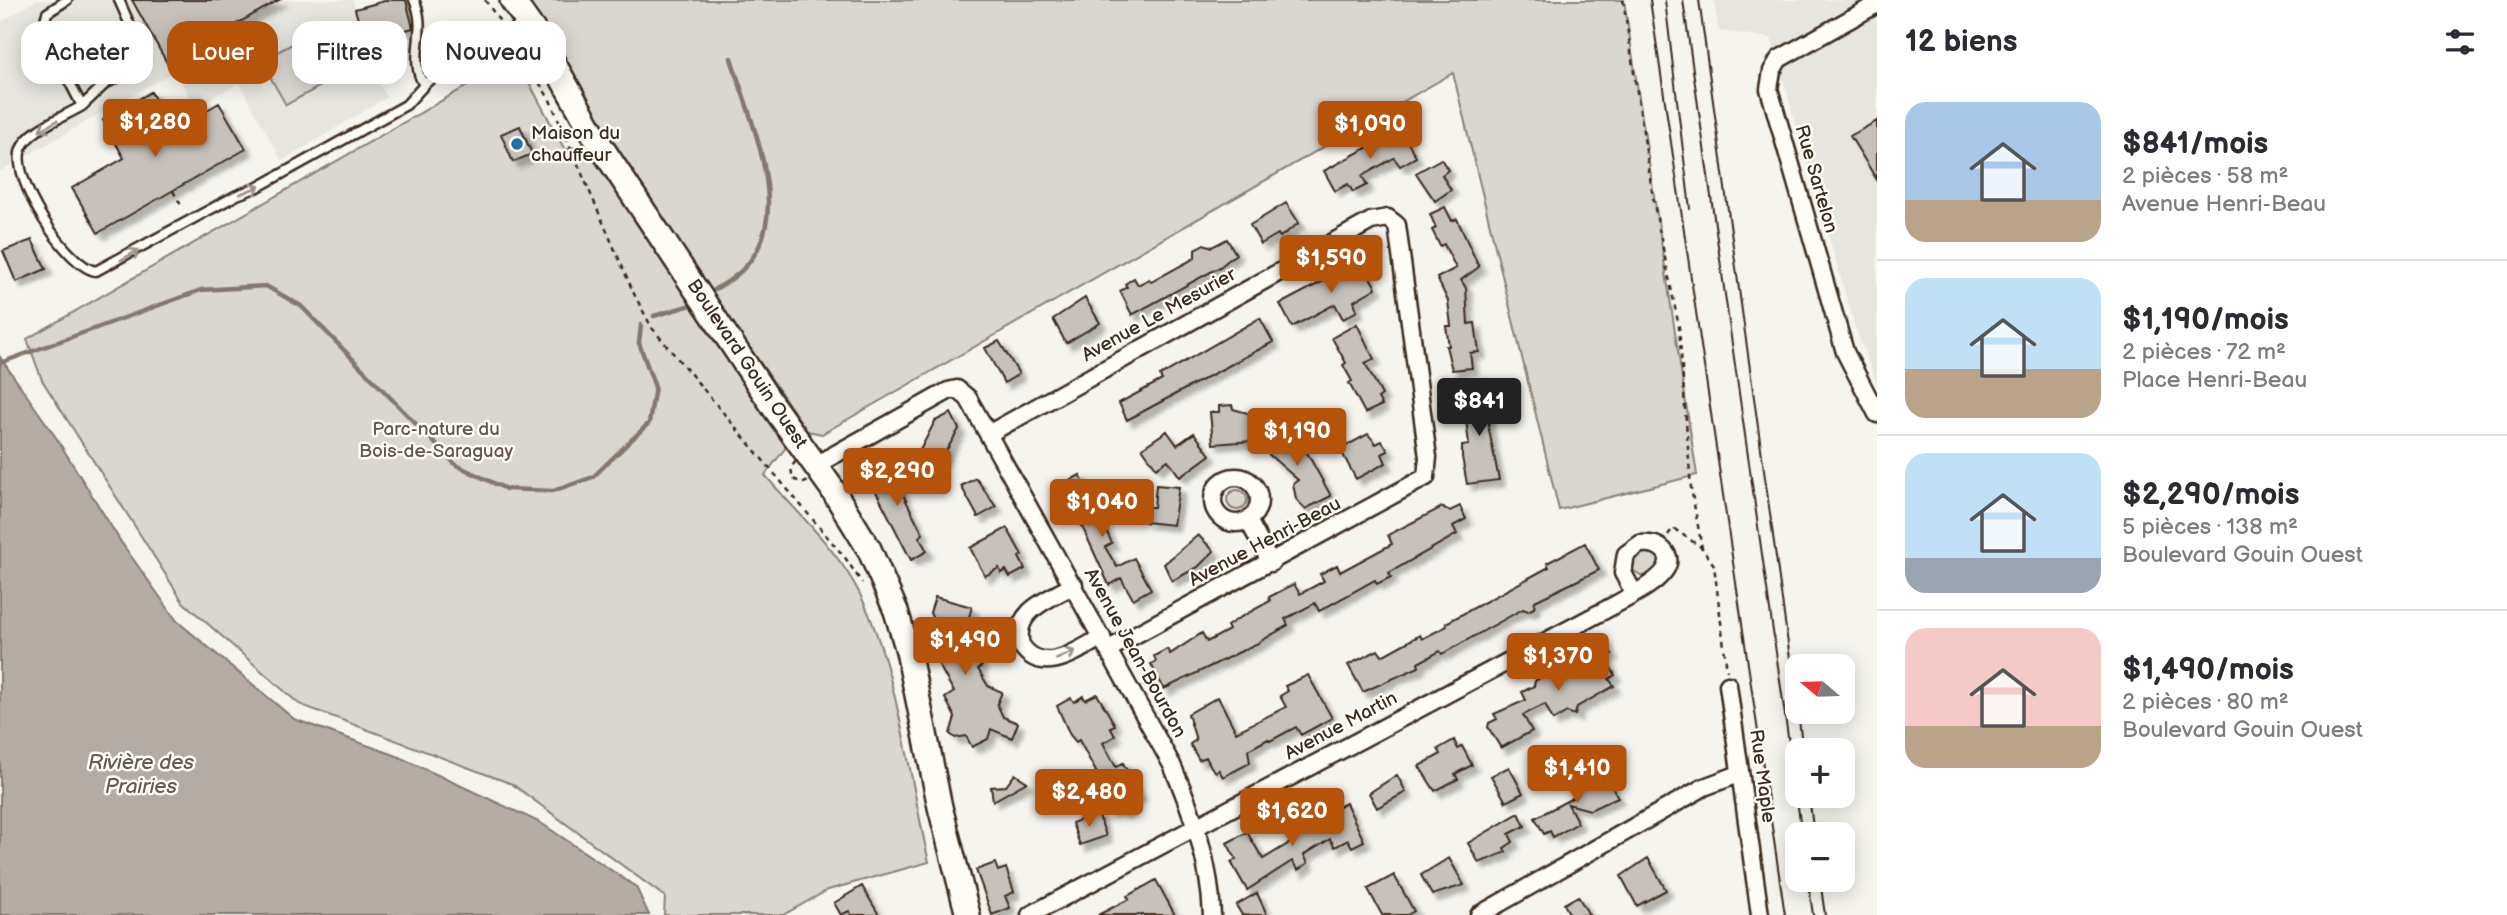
<!DOCTYPE html>
<html lang="fr">
<head>
<meta charset="utf-8">
<style>
	:root { --surface:#fff; --page:#f2f2f3; --text:#2b2b33; --muted:#7c7c81; --line:#e1e1e2; --accent:#b45309 }
	body { margin:0; font-family:"Balsamiq Sans",sans-serif; background:var(--page); color:var(--text); height:100vh; display:flex; flex-direction:column; font-size:26px; white-space:nowrap }
	* { box-sizing:border-box; margin:0 }
	p { font-size:23px; color:var(--muted) }
	.icon { flex:none; width:38px; height:38px; fill:none; stroke:currentColor; stroke-width:2; stroke-linecap:round; stroke-linejoin:round }
	.map { position:relative; flex:1; overflow:hidden }
	.drawer { display:flex; flex-direction:column; background:var(--surface); width:630px }
	.drawer>* { flex:none }
	.top-card { position:absolute; left:21px; top:21px; width:665px; height:63px; display:flex; gap:14px }
	.needle { width:46px; rotate:289deg }
	.buttons { position:absolute; left:1785px; top:654px; display:grid; gap:14px }
	.buttons a { display:grid; place-items:center; width:70px; height:70px; border-radius:14px; background:var(--surface); box-shadow:0 4px 18px #0003; font-size:35px }
	.price { position:absolute; translate:-50% -60px; padding:0 16px; border-radius:7px; background:var(--accent); color:#fff; font-size:23px; line-height:46px; filter:drop-shadow(0 2px 4px #0008) }
	.price::after { content:''; position:absolute; left:50%; top:42px; width:21px; height:16px; margin-left:-10px; background:inherit; clip-path:polygon(0 0,100% 0,50% 100%) }
	.price.selected { background:#222; color:#fff }
	ul { padding:0; list-style:none }
	li { display:flex; align-items:center; gap:21px; height:175px; padding:0 28px }
	li+li { border-top:2px solid var(--line) }
	li span { display:grid; place-items:center; flex:none; width:196px; height:140px; border-radius:21px; color:#555 }
	li>.icon { margin-inline-start:auto }
	span .icon { width:84px; height:84px; fill:#fffc; stroke-width:1 }
	li b { font-size:30px }
	h2 { display:flex; justify-content:space-between; align-items:center; height:84px; padding:0 28px; font-size:30px }
	.tag { padding:0 24px; border-radius:21px; background:var(--surface); box-shadow:0 4px 18px #0003; font-size:24px; line-height:63px }
	.tag.selected { background:var(--accent); color:#fff }
	main { display:flex; flex:1; min-height:0 }
	.map>svg:first-child { display:block }
</style>
</head>
<body>
<main>
<div class="map">
<svg width="1877" height="915" viewBox="0 0 1877 915">
	<defs>
		<filter id="shadow"><feDropShadow dx="6" dy="6" stdDeviation="2" flood-color="#0004"/></filter>
	</defs>
	<rect width="100%" height="100%" fill="#f5f4ee"/>
	<filter id="ink" filterUnits="userSpaceOnUse"><feTurbulence type="fractalNoise" baseFrequency=".0143" numOctaves="2"/><feDisplacementMap in="SourceGraphic" scale="14" xChannelSelector="R" yChannelSelector="G"/><feConvolveMatrix kernelMatrix="1 2 1 2 8 2 1 2 1" color-interpolation-filters="sRGB"/></filter>
	<g filter="url(#ink)">
		<path fill="#e7e5df" d="M36,0H353L371,70L387,97L282,161L239,83L195,107L175,71L0,171V23Z
			M1714,0H1877V385L1855,327L1771,38L1719,31Z"/>
		<path fill="#dad6d0" stroke="#8a8077" stroke-width="2" d="M525,0H1624L1697,475L1559,510L1453,73L822,434L807,431C722,307 636,183 559,53L562,50Z
			M327,25L352,69L286,105L261,61Z
			M516,58L565,150L588,143L787,446L765,475C794,510 831,543 854,583C896,657 909,777 929,862L828,890L783,915H664L665,897L512,784L299,704L183,602L42,380L27,339Z
			M1227 500a10 10 0 1 1 20 0a10 10 0 1 1-20 0Z
			M1641,550H1651L1660,557C1659,569 1654,575 1642,576L1631,569V560Z"/>
		<path fill="#b4aca4" stroke="#84786e" stroke-width="2" d="M0,357L55,436L121,542L177,621L294,719L397,756L541,823L636,887L649,915H0Z"/>
		<g fill="none" stroke-linecap="round" stroke-linejoin="round">
			<path stroke="#84786e" stroke-width="4.5" d="M715,289C809,242 754,134 731,58
				M654,316L691,305
				M0,363L201,290L266,286L301,306L456,465L506,489L553,491L593,477L649,423L655,387L639,343L641,325"/>
		</g>
		<path fill="#c7c1bb" stroke="#3b2a1e" stroke-width="2" filter="url(#shadow)" d="M132,0H279L167,63Z
			M388,0H406L413,28L364,41L355,9Z
			M151,92L172,130L219,103L246,149L98,233L72,188L124,158L103,120Z
			M1877,121V180L1850,136Z
			M520,126L532,154L513,162L501,134Z
			M1401,129L1416,157L1400,166L1394,158L1362,176L1367,185L1353,192L1348,184L1335,191L1324,171Z
			M1441,159L1448,170L1442,175L1451,190L1435,201L1416,173Z
			M1286,203L1299,223L1280,237L1278,234L1261,244L1250,225Z
			M1445,207L1452,221L1457,219L1479,267L1461,280L1466,288L1468,324L1475,323L1479,352L1470,353L1472,368L1452,370L1446,346H1449L1446,326H1451L1448,301L1437,278L1456,268L1444,244L1440,246L1432,230L1436,228L1430,214Z
			M1227,239L1236,254L1220,267L1132,315L1120,291L1127,287L1125,284L1134,278L1138,285L1149,279L1151,282L1195,258V249L1204,244L1212,247Z
			M32,240L46,269L16,282L3,251Z
			M1361,261L1376,288L1354,301L1357,311L1343,319L1335,304L1292,327L1280,304Z
			M1085,298L1100,323L1066,343L1053,319Z
			M1260,318L1273,342L1127,420L1119,403L1162,380L1160,376Z
			M1357,324L1374,359L1365,363L1382,395L1378,398L1382,405L1365,413L1349,383L1352,381L1343,365L1346,363L1332,338Z
			M999,341L1019,374L1004,383L985,348Z
			M1486,380L1489,430L1499,480L1467,484L1462,457V446L1469,445L1464,402H1471L1469,382Z
			M1232,405L1233,409L1251,414L1253,441L1213,444L1210,412H1219V406Z
			M951,413L959,429L936,468L916,458L935,421Z
			M1275,424L1306,451L1331,496L1305,509L1296,499L1293,484L1298,480L1266,452L1278,439L1260,440Z
			M1167,431L1177,445L1194,433L1210,455L1180,477L1168,460L1156,468L1142,448Z
			M1368,434L1376,444L1382,441L1388,451L1382,454L1386,463L1356,479L1340,449Z
			M883,460L890,473L897,470L903,480L897,483L923,534L919,537L927,551L911,560L865,470Z
			M1080,475L1112,543L1105,547L1117,567L1134,558L1151,589L1133,599L1121,578L1109,585L1081,524L1058,487Z
			M976,478L996,507L978,517L961,486Z
			M1156,485L1179,487L1173,525L1145,522L1147,507H1154Z
			M1460,506L1466,519L1453,526L1457,534L1389,573L1391,577L1377,584L1375,580L1319,611L1315,603L1285,619L1288,625L1256,644L1164,689L1151,664L1156,661L1154,656L1167,649L1170,654L1202,633L1207,642L1229,630L1227,626L1239,618L1270,601L1269,597L1294,584L1300,594L1324,581L1320,574L1337,565L1340,572L1392,544L1388,535L1442,507L1450,511Z
			M1007,528L1022,555L1019,557L1025,569L1010,577L1006,570L1001,573L999,568L985,576L970,548Z
			M1198,535L1214,551L1198,567L1172,581L1164,564Z
			M1585,543L1599,570L1535,601L1534,608L1528,611L1523,609L1442,654L1440,651L1418,663L1419,667L1363,692L1348,665L1378,650L1382,656L1420,635L1422,639L1447,626L1446,623L1549,567L1547,563Z
			M935,597L972,607L967,624L961,628L982,666L978,669L988,686L1002,692L997,704L1003,717L1018,723L1012,738L991,729L988,739L972,747L966,736L955,738L950,734L955,717L945,698L954,692L923,637L938,629L930,613Z
			M1604,639L1612,654L1605,658L1615,675L1609,679L1614,686L1577,707L1575,715L1567,712L1553,720L1545,704L1523,715L1532,731L1501,748L1488,727L1489,723L1497,719L1494,714L1526,700L1522,692L1534,686L1535,681Z
			M1308,675L1332,718L1301,735L1296,727L1270,741L1268,739L1248,750L1250,763L1223,777L1219,770L1216,772L1211,767L1206,757L1199,760L1190,744L1196,740L1188,714L1218,697L1236,732L1286,707L1280,696L1288,691L1285,686Z
			M1097,694L1115,725L1110,727L1115,736L1103,743L1116,767L1123,763L1140,795L1134,798L1130,808L1125,812L1114,808L1110,811L1098,786L1102,783L1079,740L1076,742L1070,735L1057,706L1071,698L1074,702L1083,696L1085,700Z
			M1454,740L1458,749L1462,746L1472,765L1455,774L1458,779L1435,791L1419,766L1441,754L1438,749Z
			M1509,767L1523,793L1506,802L1491,776Z
			M1599,772L1605,783L1609,781L1618,797L1590,810L1568,804L1578,823L1553,837L1550,831L1544,834L1535,818L1578,795V783Z
			M1015,774L1027,782L993,801L991,787L1006,786Z
			M1397,775L1406,792L1377,808L1369,793Z
			M1346,803L1364,841L1352,847L1348,840L1335,847L1330,839L1304,855L1308,863L1298,870L1292,861L1247,890L1231,862L1236,859L1227,843L1247,832L1263,859L1291,842L1298,830L1307,832L1334,816L1331,811Z
			M1098,813L1106,836L1080,845L1072,823Z
			M1519,813L1525,826L1509,834L1513,842L1504,848L1506,852L1479,863L1468,843Z
			M1449,858L1464,885L1432,895L1421,875Z
			M1648,858L1666,890L1637,906L1621,876Z
			M995,863L998,871L1006,868L1014,892L1005,896L1010,908L992,915L976,870Z
			M1394,875L1414,911L1407,915H1382L1368,889Z
			M1156,880L1175,915H1098L1129,899L1127,896Z
			M862,886L879,915H852L849,911L841,915L834,903Z
			M1257,893L1267,915H1242L1236,905Z
			M1578,896L1589,915H1570L1564,904Z"/>
		<g fill="none" stroke-linecap="round" stroke-linejoin="round">
			<defs>
				<path id="lane" d="M67,0L47,13L44,24L46,37L82,106C64,117 29,129 21,149C10,178 67,267 96,271L237,195L258,187L406,105L427,82L525,22
					M414,0C429,30 407,58 424,85
					M82,106L105,84L141,65L145,59L119,0"/>
				<path id="street" d="M1877,4L1779,59L1772,71L1769,89L1845,352L1877,414
					M990,433L1371,221L1388,218L1397,225L1428,457L1426,477L1109,649
					M816,465L948,391L957,389L968,398L1172,765C1193,813 1210,863 1212,915
					M1213 500a23 23 0 1 1 46 0a23 23 0 1 1-46 0Z
					M1248,520L1271,563
					M1074,585C1049,599 1012,611 1021,645C1042,677 1077,651 1102,637
					M1728,685L1760,915
					M1030,915L1607,609C1622,600 1683,574 1665,552C1659,544 1649,543 1640,544L1626,554L1623,573L1634,593
					M1479,915L1704,787L1739,774"/>
				<path id="secondary" d="M512,0L541,41L598,142L773,406L831,487L869,549L896,611L908,651L940,807L968,915"/>
			</defs>
			<use href="#lane" stroke="#3b2a1e" stroke-width="13"/>
			<use href="#street" stroke="#3b2a1e" stroke-width="21"/>
			<use href="#secondary" stroke="#3b2a1e" stroke-width="28"/>
			<path stroke="#3b2a1e" stroke-width="2.5" stroke-dasharray="5 5" stroke-linecap="butt" d="M485,0L501,23
				M1623,0L1654,204L1679,327L1691,488L1702,548
				M513,40L550,100L635,296L652,328L846,559L862,583
				M173,191L181,205
				M797,459L816,465L812,480L803,483L793,479L791,468Z
				M1668,535L1673,528L1702,548L1714,565L1727,671"/>
			<use href="#lane" stroke="#fdfcf7" stroke-width="8"/>
			<use href="#street" stroke="#fdfcf7" stroke-width="16"/>
			<use href="#secondary" stroke="#fdfcf7" stroke-width="23"/>
			<path stroke="#3b2a1e" stroke-width="2" d="M1650,0L1785,915
				M1665,0L1690,209
				M1683,0L1802,835
				M1699,0L1797,709
				M1798,712L1803,751
				M1809,796L1814,835
				M1808,880L1813,915
				M1820,880L1825,915"/>
		</g>
		<defs><path id="oneway-shaft" d="M-6 0H5M1.5-3L5.5 0L1.5 3" fill="none" stroke-width="1.6" stroke-linecap="round" stroke-linejoin="round" transform="scale(1.75)"/></defs>
		<g stroke="#9c938a">
			<use href="#oneway-shaft" transform="translate(48 126) rotate(150)"/>
			<use href="#oneway-shaft" transform="translate(250 190) rotate(-22)"/>
			<use href="#oneway-shaft" transform="translate(130 255) rotate(-30)"/>
			<use href="#oneway-shaft" transform="translate(1066 655) rotate(-24)"/>
		</g>
	</g>
	<circle fill="#1f6fb2" stroke="#fdfcf7" stroke-width="2.5" cx="517" cy="144" r="7"/>
	<g text-anchor="middle" dominant-baseline="central" stroke-width="5" stroke-linejoin="round" paint-order="stroke">
		<g font-size="19" fill="#3b2a1e" stroke="#fdfcf7" text-anchor="start">
			<text x="531" y="133">Maison du<tspan x="531" dy="22">chauffeur</tspan></text>
		</g>
		<g font-size="19" fill="#3b2a1e" stroke="#fdfcf7">
			<text transform="translate(1816 179) rotate(74)">Rue Sartelon</text>
			<text transform="translate(1159 315) rotate(-29)">Avenue Le Mesurier</text>
			<text transform="translate(747 364) rotate(56)">Boulevard Gouin Ouest</text>
			<text transform="translate(1265 542) rotate(-28)">Avenue Henri-Beau</text>
			<text transform="translate(1135 653) rotate(61)">Avenue Jean-Bourdon</text>
			<text transform="translate(1341 726) rotate(-28)">Avenue Martin</text>
			<text transform="translate(1762 776) rotate(82)">Rue Maple</text>
		</g>
		<g font-size="19" fill="#63554a" stroke="#fdfcf7">
			<text x="436" y="429">Parc-nature du<tspan x="436" dy="22">Bois-de-Saraguay</tspan></text>
		</g>
		<g font-size="21" font-style="italic" fill="#65584d" stroke="#fdfcf7">
			<text x="141" y="762">Rivière des<tspan x="141" dy="24">Prairies</tspan></text>
		</g>
	</g>
</svg>
<div class="buttons">
<a><svg class="needle" viewBox="-14 -14 28 28"><path d="M0-13l5 13h-10z" fill="#e53935"/><path d="M0 13l5-13h-10z" fill="#7c7c81"/></svg></a>
<a>+</a>
<a>−</a>
</div>
<b class="price" style="left:155px;top:159px">$1,280</b>
<b class="price" style="left:1370px;top:161px">$1,090</b>
<b class="price" style="left:1331px;top:295px">$1,590</b>
<b class="price selected" style="left:1479px;top:438px">$841</b>
<b class="price" style="left:1297px;top:468px">$1,190</b>
<b class="price" style="left:897px;top:508px">$2,290</b>
<b class="price" style="left:1102px;top:539px">$1,040</b>
<b class="price" style="left:965px;top:677px">$1,490</b>
<b class="price" style="left:1558px;top:693px">$1,370</b>
<b class="price" style="left:1577px;top:805px">$1,410</b>
<b class="price" style="left:1089px;top:829px">$2,480</b>
<b class="price" style="left:1292px;top:848px">$1,620</b>
<div class="top-card">
<a class="tag">Acheter</a>
<a class="tag selected">Louer</a>
<a class="tag">Filtres</a>
<a class="tag">Nouveau</a>
</div>
</div>
<section class="drawer">
<h2>12 biens<svg class="icon" aria-label="filters" viewBox="0 0 24 24"><path d="M4 7h16M4 17h16"/><circle cx="9" cy="7" r="2"/><circle cx="15" cy="17" r="2"/></svg></h2>
<ul>
<li><span style="background:linear-gradient(#a9c7e8 70%,#b9a48a 0)"><svg class="icon" aria-label="home" viewBox="0 0 24 24"><path d="M3 11l9-7 9 7M6 9v11h12V9"/></svg></span><div><b>$841/mois</b><p>2 pièces · 58 m²</p><p>Avenue Henri-Beau</p></div></li>
<li><span style="background:linear-gradient(#bfe0f5 65%,#b9a48a 0)"><svg class="icon" aria-label="home" viewBox="0 0 24 24"><path d="M3 11l9-7 9 7M6 9v11h12V9"/></svg></span><div><b>$1,190/mois</b><p>2 pièces · 72 m²</p><p>Place Henri-Beau</p></div></li>
<li><span style="background:linear-gradient(#bfe0f5 75%,#9aa5b1 0)"><svg class="icon" aria-label="home" viewBox="0 0 24 24"><path d="M3 11l9-7 9 7M6 9v11h12V9"/></svg></span><div><b>$2,290/mois</b><p>5 pièces · 138 m²</p><p>Boulevard Gouin Ouest</p></div></li>
<li><span style="background:linear-gradient(#f6c9c9 70%,#b9a48a 0)"><svg class="icon" aria-label="home" viewBox="0 0 24 24"><path d="M3 11l9-7 9 7M6 9v11h12V9"/></svg></span><div><b>$1,490/mois</b><p>2 pièces · 80 m²</p><p>Boulevard Gouin Ouest</p></div></li>
</ul>
</section>
</main>
</body>
</html>
